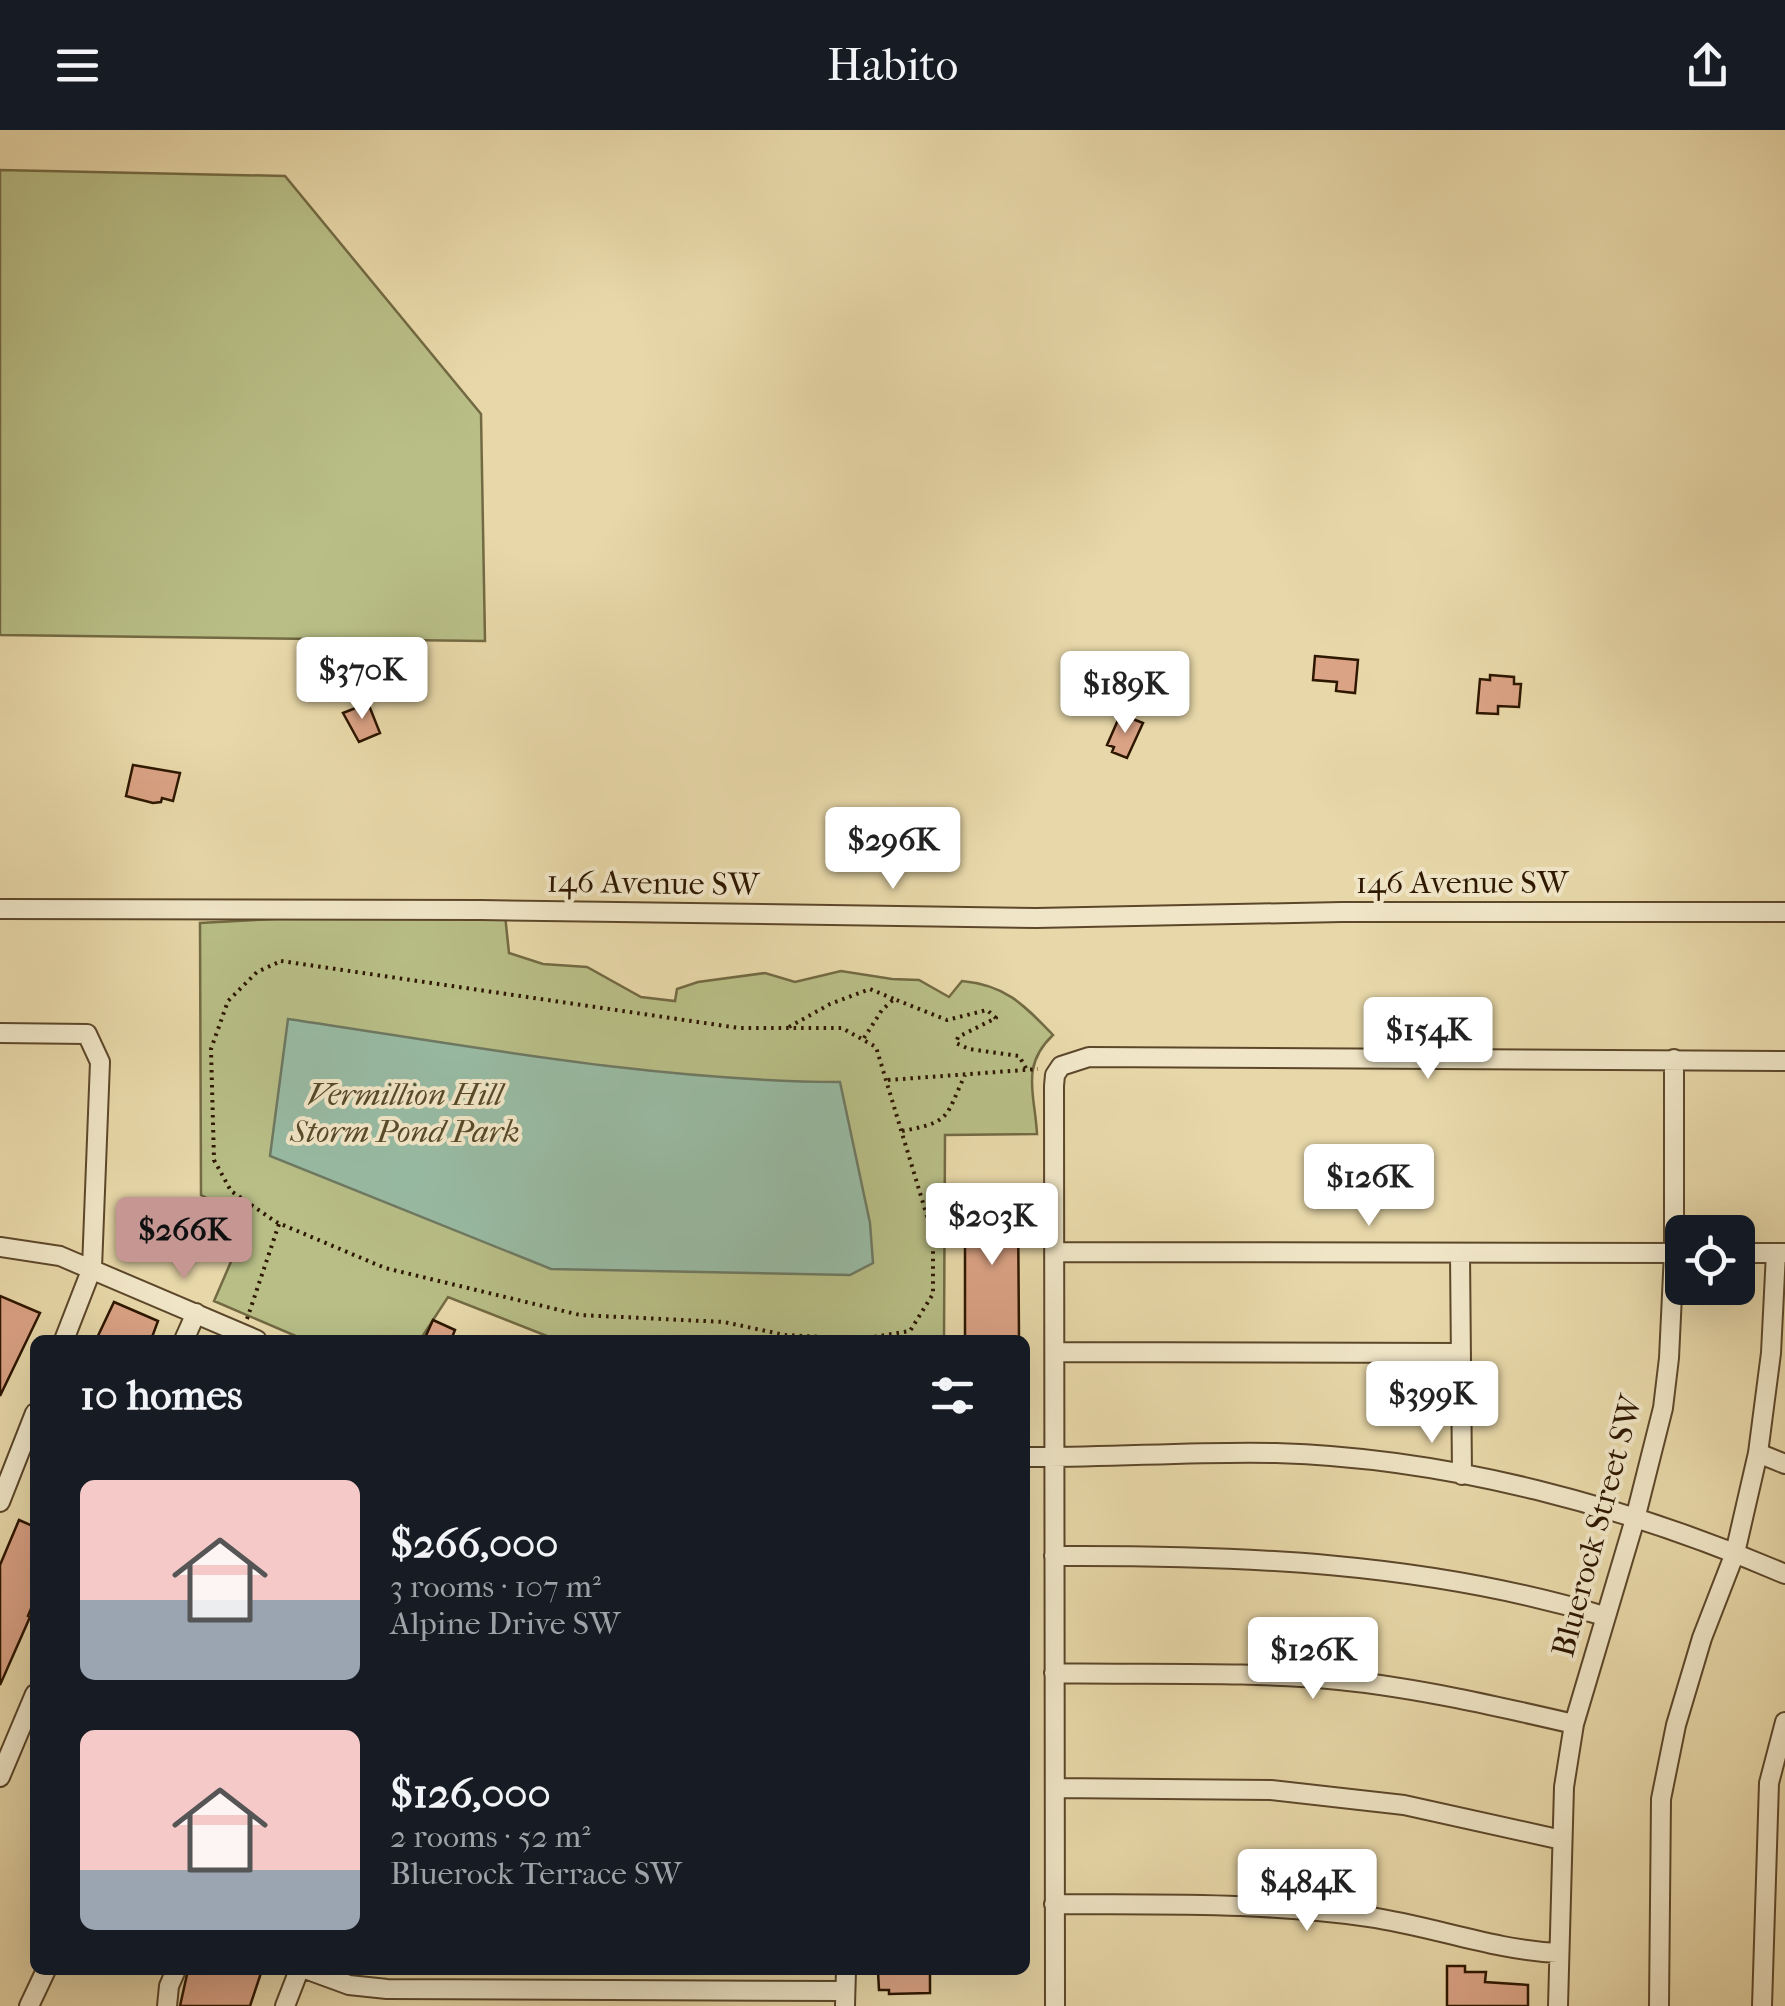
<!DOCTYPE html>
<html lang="en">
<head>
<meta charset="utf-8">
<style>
	:root { --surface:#171b24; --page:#242831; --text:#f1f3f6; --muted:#9ea1a6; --accent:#c59692 }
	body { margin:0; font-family:"IM FELL French Canon",serif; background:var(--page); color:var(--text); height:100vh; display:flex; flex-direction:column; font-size:38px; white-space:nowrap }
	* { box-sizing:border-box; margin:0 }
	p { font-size:32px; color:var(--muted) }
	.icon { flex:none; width:55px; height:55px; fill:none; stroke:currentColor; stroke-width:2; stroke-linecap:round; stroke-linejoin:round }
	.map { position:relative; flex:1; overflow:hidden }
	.side { position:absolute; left:30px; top:1205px; width:1000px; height:640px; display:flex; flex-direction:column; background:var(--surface); border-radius:15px; box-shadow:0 10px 40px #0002 }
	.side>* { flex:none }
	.buttons { position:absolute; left:1665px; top:1085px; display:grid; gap:20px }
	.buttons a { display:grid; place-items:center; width:90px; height:90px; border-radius:15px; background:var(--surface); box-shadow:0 10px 40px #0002; font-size:50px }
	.price { position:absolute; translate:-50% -85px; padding:0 22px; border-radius:10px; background:#fff; color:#222; font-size:32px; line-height:65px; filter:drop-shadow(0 2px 5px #0008) }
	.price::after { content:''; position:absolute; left:50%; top:60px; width:30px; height:22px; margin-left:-15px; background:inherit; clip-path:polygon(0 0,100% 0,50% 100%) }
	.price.active { background:var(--accent); color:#111 }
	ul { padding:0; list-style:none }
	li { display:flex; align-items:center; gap:30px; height:250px; padding:0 50px }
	li span { display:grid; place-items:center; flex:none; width:280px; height:200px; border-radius:15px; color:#555 }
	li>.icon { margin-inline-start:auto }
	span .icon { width:120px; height:120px; fill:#fffc; stroke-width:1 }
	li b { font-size:42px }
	h2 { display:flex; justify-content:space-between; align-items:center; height:120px; padding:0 50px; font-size:42px }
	header { display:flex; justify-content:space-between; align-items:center; height:130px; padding:0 50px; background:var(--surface); font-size:45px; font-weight:600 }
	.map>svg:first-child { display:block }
</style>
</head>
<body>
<header><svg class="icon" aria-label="menu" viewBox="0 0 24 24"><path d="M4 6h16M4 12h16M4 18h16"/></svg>Habito<svg class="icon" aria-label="share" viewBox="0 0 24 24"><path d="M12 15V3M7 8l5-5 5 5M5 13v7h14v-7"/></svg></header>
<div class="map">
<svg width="1785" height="1876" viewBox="0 0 1785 1876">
	<rect width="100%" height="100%" fill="#e8d8a9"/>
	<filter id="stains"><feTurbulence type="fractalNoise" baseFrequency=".002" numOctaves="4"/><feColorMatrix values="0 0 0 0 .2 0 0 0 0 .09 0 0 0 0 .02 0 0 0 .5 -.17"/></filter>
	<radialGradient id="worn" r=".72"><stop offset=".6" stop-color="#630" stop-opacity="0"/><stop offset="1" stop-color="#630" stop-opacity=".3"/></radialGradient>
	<path fill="#b8be86" stroke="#736a43" stroke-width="2.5" d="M0,40L285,46L481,284L485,511L0,505Z
		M505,785L509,823L543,834L587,837L641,867L675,871L677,859L698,852L765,843L795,852L841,841L892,849L919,850L949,867L962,851C1006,855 1024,875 1053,905C1020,936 1035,964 1037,1004L945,1005L944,1210H557L448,1167L420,1210H305L214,1171L249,1090L201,1065L200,793L290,788Z"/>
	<path fill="#98bba4" stroke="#6e7962" stroke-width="2.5" d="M288,889C471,916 654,951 840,952L870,1093L873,1133L850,1145L551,1139L270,1026Z"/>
	<path fill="#dba385" stroke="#2e1700" stroke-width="2.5" d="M1315,526L1358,530L1355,563L1336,561L1337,552L1313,550Z
		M1490,545L1514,547V554H1521L1519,577L1498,576V584L1477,583L1480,549L1490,550Z
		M368,573L380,603L359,612L343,583Z
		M1125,586L1143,593L1127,628L1112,622L1114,617L1107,615L1118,590L1122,592Z
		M133,635L180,643L173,671L162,668L161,672L153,673L126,666Z
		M965,1066H1010V1071H1018L1019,1208H965Z
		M0,1166L40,1183L0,1266Z
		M114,1172L158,1191L151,1210H96Z
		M433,1190L455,1200L451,1210H424Z
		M19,1390L35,1397V1469L28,1486L30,1487L0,1555V1435Z
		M1447,1836H1465V1842H1486L1485,1852L1528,1855V1876H1447Z
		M188,1840H262L250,1876H180Z
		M878,1842H930V1863L889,1864V1860H879Z"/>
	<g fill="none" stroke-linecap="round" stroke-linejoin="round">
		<defs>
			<path id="minor" d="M0,779L481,780L1036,788L1342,782H1785
				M0,903L87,904L100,932L92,1138L64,1210
				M0,1117L60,1126L257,1210
				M1055,1122L1682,1123
				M1460,1123L1462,1345
				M1738,1123H1785
				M184,1210L196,1183
				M1055,1222L1461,1223
				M1758,1323L1785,1334
				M1025,1327C1109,1328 1193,1321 1276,1323C1449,1328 1627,1376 1785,1444
				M0,1372L35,1283
				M1054,1426C1240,1425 1425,1432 1604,1486
				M1054,1543C1149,1545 1244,1541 1339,1550C1418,1558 1496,1576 1574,1594
				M0,1647L35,1564
				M1055,1658L1271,1660L1404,1675L1562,1710
				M1054,1774C1159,1775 1265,1772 1369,1787C1432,1796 1494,1820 1557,1823
				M308,1840L349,1855L387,1859L845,1861
				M29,1876L46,1840
				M167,1876L169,1856L176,1840
				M285,1876L299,1840
				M845,1876L846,1840
				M1055,1876L1054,956L1055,945L1061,936L1089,927L1785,931
				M1558,1876L1564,1657L1574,1594L1635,1389L1663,1278L1669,1228L1674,1123V929
				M1659,1876L1661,1669L1676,1595L1702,1508L1735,1423L1758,1323L1771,1223L1776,1123
				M1762,1876L1769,1653L1785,1592"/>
		</defs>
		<use href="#minor" stroke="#5c472a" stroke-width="22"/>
		<path stroke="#2e1700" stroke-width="4" stroke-dasharray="2.5 5" stroke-linecap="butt" d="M281,831L739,898H842L876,917L933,1106V1164L910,1201L861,1209L785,1205L724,1192L580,1185L385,1138L276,1092L231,1061L214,1030L211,919L228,871L257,842Z
			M789,897L830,874L870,859L894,869
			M864,908L882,880L894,869L947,890L987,880L996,888L958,907L956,913L969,919L1019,926L1027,940
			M888,950L1038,939
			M902,1001C952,992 945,987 965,945
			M247,1189L279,1094"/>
		<use href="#minor" stroke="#f0e6c7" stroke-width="18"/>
	</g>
	<g text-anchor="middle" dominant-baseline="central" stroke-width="8" stroke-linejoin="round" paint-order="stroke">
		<g font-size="32" fill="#2e1700" stroke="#f0e6c7">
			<text x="1462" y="752">146 Avenue SW</text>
			<text transform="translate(653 753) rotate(1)">146 Avenue SW</text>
			<text transform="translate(1597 1396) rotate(-75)">Bluerock Street SW</text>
		</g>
		<g font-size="32" font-style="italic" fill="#574928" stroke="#f0e6c7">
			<text x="405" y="964">Vermillion Hill<tspan x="405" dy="37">Storm Pond Park</tspan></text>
		</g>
	</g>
	<rect width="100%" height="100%" filter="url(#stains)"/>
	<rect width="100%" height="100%" fill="url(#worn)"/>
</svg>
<div class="buttons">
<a><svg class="icon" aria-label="locate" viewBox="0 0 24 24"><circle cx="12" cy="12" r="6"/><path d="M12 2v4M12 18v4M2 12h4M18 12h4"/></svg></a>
</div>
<b class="price" style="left:362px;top:592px">$370K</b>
<b class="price" style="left:1125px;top:606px">$189K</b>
<b class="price" style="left:893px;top:762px">$296K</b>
<b class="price" style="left:1428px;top:952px">$154K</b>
<b class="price" style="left:1369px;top:1099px">$126K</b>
<b class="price" style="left:992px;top:1138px">$203K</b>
<b class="price active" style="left:184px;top:1152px">$266K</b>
<b class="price" style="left:1432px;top:1316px">$399K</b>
<b class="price" style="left:1313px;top:1572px">$126K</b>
<b class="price" style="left:1307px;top:1804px">$484K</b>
<section class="side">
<h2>10 homes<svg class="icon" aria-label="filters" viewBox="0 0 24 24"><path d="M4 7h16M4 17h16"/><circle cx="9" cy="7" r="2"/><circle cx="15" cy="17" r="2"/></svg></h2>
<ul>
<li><span style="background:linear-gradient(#f6c9c9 60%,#9aa5b1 0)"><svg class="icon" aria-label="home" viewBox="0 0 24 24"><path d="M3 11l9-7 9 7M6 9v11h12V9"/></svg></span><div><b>$266,000</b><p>3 rooms · 107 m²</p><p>Alpine Drive SW</p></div></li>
<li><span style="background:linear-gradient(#f6c9c9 70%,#9aa5b1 0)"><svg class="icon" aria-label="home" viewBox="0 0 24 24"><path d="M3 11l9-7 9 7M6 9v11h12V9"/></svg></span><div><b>$126,000</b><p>2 rooms · 52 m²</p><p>Bluerock Terrace SW</p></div></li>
</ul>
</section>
</div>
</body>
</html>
